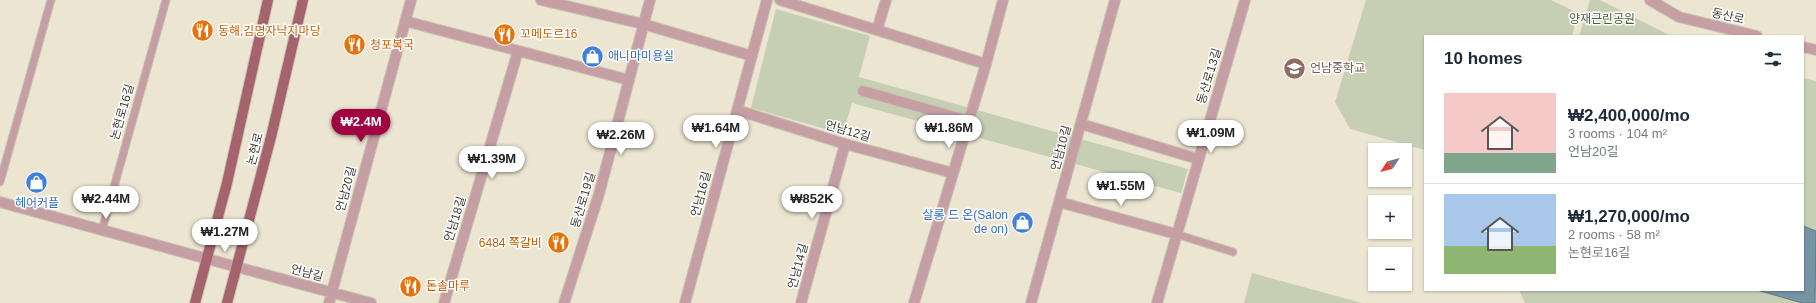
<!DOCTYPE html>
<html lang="en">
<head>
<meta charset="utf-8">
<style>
	:root { --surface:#fff; --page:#f6f6f7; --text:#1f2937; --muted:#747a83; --line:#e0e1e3; --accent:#a00242 }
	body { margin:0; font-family:Helvetica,"Noto Sans KR",sans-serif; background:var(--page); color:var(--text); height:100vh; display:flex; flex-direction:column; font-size:15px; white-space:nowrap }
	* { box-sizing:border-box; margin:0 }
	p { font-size:13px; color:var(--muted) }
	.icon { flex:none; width:22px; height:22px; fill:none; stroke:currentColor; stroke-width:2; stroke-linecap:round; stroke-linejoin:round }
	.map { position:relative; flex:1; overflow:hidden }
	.sheet { position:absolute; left:1424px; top:35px; width:380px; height:256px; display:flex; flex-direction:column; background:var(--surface); border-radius:0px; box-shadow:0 1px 3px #0004 }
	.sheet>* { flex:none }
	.needle { width:26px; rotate:235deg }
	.tools { position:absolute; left:1368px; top:143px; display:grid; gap:8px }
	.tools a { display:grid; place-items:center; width:44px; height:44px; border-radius:0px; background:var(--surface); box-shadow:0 1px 3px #0004; font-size:20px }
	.price { position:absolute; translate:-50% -34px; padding:0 9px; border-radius:14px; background:#fff; color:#222; font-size:13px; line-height:26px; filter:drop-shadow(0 1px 2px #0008) }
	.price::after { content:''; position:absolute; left:50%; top:24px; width:12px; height:9px; margin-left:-6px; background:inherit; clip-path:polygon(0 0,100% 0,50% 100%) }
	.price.current { background:var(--accent); color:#fff }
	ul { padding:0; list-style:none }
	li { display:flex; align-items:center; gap:12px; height:100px; padding:0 20px }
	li+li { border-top:1px solid var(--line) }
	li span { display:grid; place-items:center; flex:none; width:112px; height:80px; border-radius:0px; color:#555 }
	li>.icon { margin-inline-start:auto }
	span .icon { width:48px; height:48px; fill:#fffc; stroke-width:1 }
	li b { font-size:17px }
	h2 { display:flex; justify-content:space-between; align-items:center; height:48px; padding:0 20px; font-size:17px }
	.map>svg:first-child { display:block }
</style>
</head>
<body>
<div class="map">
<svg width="1816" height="303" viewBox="0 0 1816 303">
	<rect width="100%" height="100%" fill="#ece5d1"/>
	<path fill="#c6cfb4" d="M1366,0H1551L1578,13L1572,36H1425V150L1350,129L1335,102Z
		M1590,0H1600L1671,36H1579Z
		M776,9L870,36L859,77L1188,169L1181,193L852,103L843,134L751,108Z
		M1803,78L1816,81V303H1525L1519,290H1803Z
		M1252,273L1362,303H1244Z"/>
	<path fill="#7694a4" stroke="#657982" d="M1803,226L1816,231L1815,303H1802L1757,290H1803Z"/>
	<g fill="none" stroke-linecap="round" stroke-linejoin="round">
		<defs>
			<path id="service" d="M0,182L51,0
				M102,230L166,0
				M1176,234L1233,252"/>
			<path id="minor" d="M541,0L643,24L752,56
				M780,0L986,64
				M405,21L629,80
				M877,30L886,0
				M863,91L969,121
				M737,110L845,144L953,173
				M1081,124L1198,159
				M1059,202L1176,234
				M237,267L371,303
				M329,303L411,0
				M444,303L518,51
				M685,303L767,0
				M801,303L845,144
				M914,303L986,64L1003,0
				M1031,303L1115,0
				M1157,303L1245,0"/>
			<path id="tertiary" d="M1650,0L1679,17L1757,36
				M1803,47L1816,50
				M0,202L237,267
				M564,303L599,194L650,0"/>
			<path id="primary" d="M195,303L227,183L268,0
				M227,303L271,137L303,0"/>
		</defs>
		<use href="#service" stroke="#c9c3b1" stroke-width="9"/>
		<use href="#minor" stroke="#c9c3b1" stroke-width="12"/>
		<use href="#tertiary" stroke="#c9c3b1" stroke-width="12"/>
		<use href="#primary" stroke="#c9c3b1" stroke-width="12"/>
		<use href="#service" stroke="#c59fa4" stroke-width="7"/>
		<use href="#minor" stroke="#c59fa4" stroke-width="10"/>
		<use href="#tertiary" stroke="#c59fa4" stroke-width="10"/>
		<use href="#primary" stroke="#a5636e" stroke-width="10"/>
	</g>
	<defs>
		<symbol id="restaurant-disc" viewBox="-11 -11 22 22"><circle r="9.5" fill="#e8710a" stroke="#fff"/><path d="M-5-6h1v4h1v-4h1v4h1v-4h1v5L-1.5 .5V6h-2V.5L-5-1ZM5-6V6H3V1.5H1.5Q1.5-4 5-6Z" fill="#fff"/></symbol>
		<symbol id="shop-disc" viewBox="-11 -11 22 22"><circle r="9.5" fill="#3f7fe0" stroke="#fff"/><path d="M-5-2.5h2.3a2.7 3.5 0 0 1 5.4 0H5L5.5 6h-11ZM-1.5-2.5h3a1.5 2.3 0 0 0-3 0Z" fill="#fff"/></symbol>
		<symbol id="school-disc" viewBox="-11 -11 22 22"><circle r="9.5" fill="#8d6e63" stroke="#fff"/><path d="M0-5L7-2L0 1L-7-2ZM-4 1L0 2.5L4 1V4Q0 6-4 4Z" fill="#fff"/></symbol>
	</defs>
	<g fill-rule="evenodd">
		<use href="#restaurant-disc" x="190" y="18" width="25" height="25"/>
		<use href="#restaurant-disc" x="492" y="22" width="25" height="25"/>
		<use href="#restaurant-disc" x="342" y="32" width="25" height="25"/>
		<use href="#shop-disc" x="580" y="44" width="25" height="25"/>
		<use href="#school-disc" x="1282" y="56" width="25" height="25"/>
		<use href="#shop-disc" x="24" y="170" width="25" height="25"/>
		<use href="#shop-disc" x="1010" y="210" width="25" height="25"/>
		<use href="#restaurant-disc" x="546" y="230" width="25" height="25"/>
		<use href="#restaurant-disc" x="398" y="274" width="25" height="25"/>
	</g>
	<g text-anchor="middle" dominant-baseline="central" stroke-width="3" stroke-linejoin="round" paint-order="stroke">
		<g font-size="12" fill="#3d3b33" stroke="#fff">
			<text transform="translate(1728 16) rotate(13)">동산로</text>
			<text transform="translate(1209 76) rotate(-73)">동산로13길</text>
			<text transform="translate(122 112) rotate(-74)">논현로16길</text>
			<text transform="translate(848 131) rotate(16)">언남12길</text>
			<text transform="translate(1061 148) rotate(-75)">언남10길</text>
			<text transform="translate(255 149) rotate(-76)">논현로</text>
			<text transform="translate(346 189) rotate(-75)">언남20길</text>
			<text transform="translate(701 194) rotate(-75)">언남16길</text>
			<text transform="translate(583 200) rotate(-73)">동산로19길</text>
			<text transform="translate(455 219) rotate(-73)">언남18길</text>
			<text transform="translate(798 266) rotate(-75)">언남14길</text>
			<text transform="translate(307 273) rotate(15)">언남길</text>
		</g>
		<g font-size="12" fill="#505e2f" stroke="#fff">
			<text x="1602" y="19">양재근린공원</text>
		</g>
		<g font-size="12" fill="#c56008" stroke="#fff" text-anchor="start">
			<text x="218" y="31">동해,김명자낙지마당</text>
			<text x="520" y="34">꼬메도르16</text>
			<text x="370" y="45">청포복국</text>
			<text x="542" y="243" text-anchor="end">6484 쪽갈비</text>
			<text x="426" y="286">돈솔마루</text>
		</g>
		<g font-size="12" fill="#366cbe" stroke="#fff" text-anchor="start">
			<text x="608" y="56">애니마미용실</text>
			<text x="37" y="203" text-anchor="middle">헤어커플</text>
			<text x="1008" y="215" text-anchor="end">살롱 드 온(Salon<tspan x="1008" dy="14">de on)</tspan></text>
		</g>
		<g font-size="12" fill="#785e54" stroke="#fff" text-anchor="start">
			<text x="1310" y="68">언남중학교</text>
		</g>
	</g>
</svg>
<div class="tools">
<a><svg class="needle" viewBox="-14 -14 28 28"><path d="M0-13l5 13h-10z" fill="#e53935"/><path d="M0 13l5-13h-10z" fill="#747a83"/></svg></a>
<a>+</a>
<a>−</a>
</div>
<b class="price current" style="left:361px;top:143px">₩2.4M</b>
<b class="price" style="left:716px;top:149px">₩1.64M</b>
<b class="price" style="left:949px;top:149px">₩1.86M</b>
<b class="price" style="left:1211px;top:154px">₩1.09M</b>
<b class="price" style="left:621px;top:156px">₩2.26M</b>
<b class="price" style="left:492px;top:180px">₩1.39M</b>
<b class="price" style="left:1121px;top:207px">₩1.55M</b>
<b class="price" style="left:106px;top:220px">₩2.44M</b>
<b class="price" style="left:812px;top:220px">₩852K</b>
<b class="price" style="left:225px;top:253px">₩1.27M</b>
<section class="sheet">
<h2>10 homes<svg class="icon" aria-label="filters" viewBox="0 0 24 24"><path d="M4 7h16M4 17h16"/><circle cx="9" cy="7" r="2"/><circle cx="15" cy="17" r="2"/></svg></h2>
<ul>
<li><span style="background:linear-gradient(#f6c9c9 75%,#7fa58c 0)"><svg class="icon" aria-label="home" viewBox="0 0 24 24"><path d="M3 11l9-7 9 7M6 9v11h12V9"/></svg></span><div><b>₩2,400,000/mo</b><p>3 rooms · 104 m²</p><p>언남20길</p></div></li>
<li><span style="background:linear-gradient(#a9c7e8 65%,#8fb573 0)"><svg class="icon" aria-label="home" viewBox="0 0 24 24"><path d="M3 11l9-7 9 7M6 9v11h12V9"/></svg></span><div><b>₩1,270,000/mo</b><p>2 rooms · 58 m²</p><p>논현로16길</p></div></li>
</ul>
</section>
</div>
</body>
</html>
